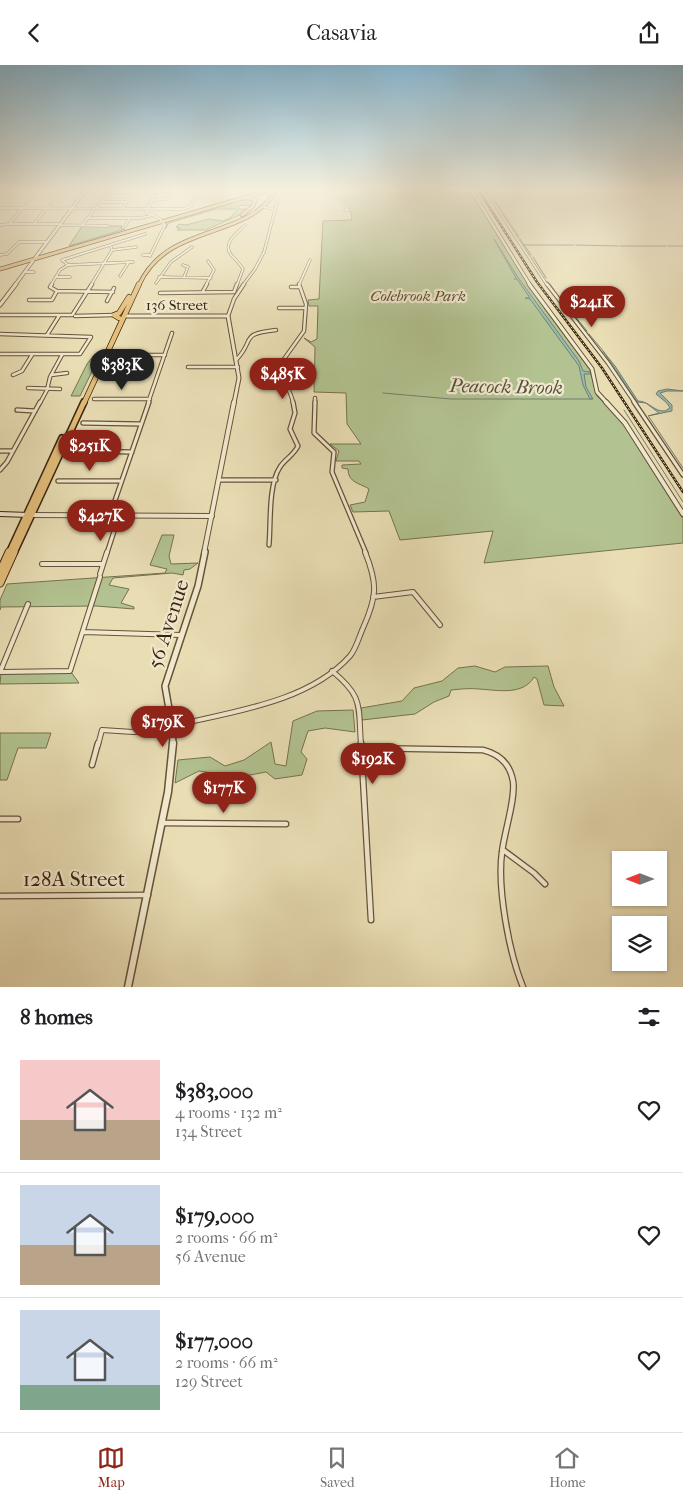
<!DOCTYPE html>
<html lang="en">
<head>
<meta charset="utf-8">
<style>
	:root { --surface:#fff; --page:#f6f6f6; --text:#202124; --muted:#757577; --line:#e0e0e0; --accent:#8f2418 }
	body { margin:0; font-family:"IM FELL French Canon",serif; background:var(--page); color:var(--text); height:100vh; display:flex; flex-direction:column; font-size:19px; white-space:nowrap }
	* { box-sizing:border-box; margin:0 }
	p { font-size:16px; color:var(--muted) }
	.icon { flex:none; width:28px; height:28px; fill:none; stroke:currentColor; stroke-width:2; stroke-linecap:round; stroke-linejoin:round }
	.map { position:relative; height:922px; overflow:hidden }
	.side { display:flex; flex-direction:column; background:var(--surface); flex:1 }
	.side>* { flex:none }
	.needle { width:32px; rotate:270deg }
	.controls { position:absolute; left:612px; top:786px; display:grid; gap:10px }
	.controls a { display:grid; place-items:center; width:55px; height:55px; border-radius:0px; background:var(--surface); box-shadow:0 1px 4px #0004; font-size:25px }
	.price { position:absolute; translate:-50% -42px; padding:0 11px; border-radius:18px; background:var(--accent); color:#fff; font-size:16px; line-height:32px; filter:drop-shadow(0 1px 2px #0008) }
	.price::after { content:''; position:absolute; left:50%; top:30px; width:15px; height:11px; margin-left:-8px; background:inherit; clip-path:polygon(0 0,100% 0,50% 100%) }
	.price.on { background:#222; color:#fff }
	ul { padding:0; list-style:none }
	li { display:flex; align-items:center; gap:15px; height:125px; padding:0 20px }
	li+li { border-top:1px solid var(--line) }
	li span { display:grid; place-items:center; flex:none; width:140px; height:100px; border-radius:0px; color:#555 }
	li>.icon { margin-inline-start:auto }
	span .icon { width:60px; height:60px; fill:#fffc; stroke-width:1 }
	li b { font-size:21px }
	h2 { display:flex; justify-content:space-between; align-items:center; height:60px; padding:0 20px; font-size:21px }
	header { display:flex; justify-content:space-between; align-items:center; height:65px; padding:0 20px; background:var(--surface); font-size:22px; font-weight:600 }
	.menu { display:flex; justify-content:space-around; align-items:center; height:70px; border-top:1px solid var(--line); background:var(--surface); font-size:14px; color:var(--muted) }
	.menu a { display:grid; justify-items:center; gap:2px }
	.menu .on { color:var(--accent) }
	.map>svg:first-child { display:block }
</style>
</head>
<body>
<header><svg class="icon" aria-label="back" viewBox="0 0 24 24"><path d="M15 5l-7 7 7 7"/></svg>Casavia<svg class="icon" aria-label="share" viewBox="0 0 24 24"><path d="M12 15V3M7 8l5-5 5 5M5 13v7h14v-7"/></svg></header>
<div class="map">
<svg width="683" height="922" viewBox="0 0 683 922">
	<rect width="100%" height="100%" fill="#e9ddb4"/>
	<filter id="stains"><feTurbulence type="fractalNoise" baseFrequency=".004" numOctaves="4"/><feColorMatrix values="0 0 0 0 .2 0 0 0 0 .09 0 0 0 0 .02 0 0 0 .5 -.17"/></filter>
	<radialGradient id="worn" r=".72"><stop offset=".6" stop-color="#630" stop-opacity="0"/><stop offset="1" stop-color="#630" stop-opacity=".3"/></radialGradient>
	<path fill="#b2c290" stroke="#767250" d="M361,126H470L539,236L590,305L597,331L621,355L683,454V478L484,498L493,466L400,475L389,446L353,447L350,440L365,437L369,424C360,418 348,418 348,404L342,403V400L361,399L359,396H336L339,386L330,379H361L347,359L346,328L314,327L315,282L304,273L311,277L317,274L318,241H309L308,235L319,234L323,156L351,155C355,146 344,141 339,133L360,129Z
		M246,134L253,136L251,140L237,141L240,144H248L244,148L206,165H177L180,163L176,162L179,159L186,160L209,154L223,156L230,153L238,144H216L169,158L165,164L167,159L165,156Z
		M82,161H122L121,164H125L69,181Z
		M94,290H100L80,331H71L87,299Z
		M162,470H174L169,491L171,499L198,498L190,504L184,505L183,510L172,508L113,513L109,520L129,524L121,538L134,542V544L96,541L1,542L0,545V535L7,519L165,508L167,504L150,500Z
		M475,601L495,607L505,602L548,601L554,622L564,641L544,640L537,614L534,612C523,631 497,625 479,624C470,623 460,624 451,625L449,631L434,637L415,649L362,655L361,643L402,636L414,623L442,616L458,603Z
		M71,607L79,618L0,619L1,608Z
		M353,645L355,667L325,663L308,666L301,687L307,694L302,710L275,714L266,707L240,712L199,706L175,718L178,695L210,692L225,701L244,695L271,677L275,699L286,701L293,656L317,646Z
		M0,668H51L46,683H18L7,715H0Z"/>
	<path fill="#97bbb0" stroke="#727e70" d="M494,174L519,214L579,296L583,306L590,307L591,309H584L586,322L593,334H590L583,320L579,301L530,234L525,233H530L517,214H514L516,213Z
		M603,286L615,301L638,336C649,336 654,347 665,346L670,343L667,338L656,329L658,326L667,324L683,326H667L660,328L672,340V346L648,351L659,348L646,338L637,337Z"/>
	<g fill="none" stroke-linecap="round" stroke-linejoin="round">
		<path stroke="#727e70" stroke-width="1" d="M489,126L491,130
			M493,133L519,172
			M520,174L531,190
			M524,180H574
			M576,180L618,181
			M620,181H666
			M668,181H683
			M533,192L546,213
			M550,219L559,232
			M561,234L587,266
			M589,269L604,287
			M383,328L451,334H592
			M624,345L683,437
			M649,352L683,403"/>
		<defs>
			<path id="minor-far4" d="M221,126V131
				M342,126L338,133L347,143L345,145H349
				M486,126L547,220
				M0,128H36
				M107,131H130
				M153,135L168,134L171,126
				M102,137H127L123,143
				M264,142L273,144
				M0,143L184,144L191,141L197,126
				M87,153H140L150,151
				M9,159H61
				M34,159L61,126
				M0,160L9,159L37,126
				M60,160L108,161
				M82,160L110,126
				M125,161L130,153
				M112,185L136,182
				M0,190L7,189L19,177H47
				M143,190H150
				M150,191L165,160L159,153L146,147L157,126
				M68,200L62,195L145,169
				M183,200L188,202L184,212
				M25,207H34
				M120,211L129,197
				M56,212H70
				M159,212L211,213
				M156,218L171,197L192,182
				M51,220L60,205L68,200L133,197
				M91,220L112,185L110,180
				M206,220L214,205L208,196
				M237,220L243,204C240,199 236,195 232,191C221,179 237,168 245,160
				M243,220L255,204L264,187L280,126
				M299,220L310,195"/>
			<path id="minor-far3" d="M52,219L50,222L57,226L113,227
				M547,219L608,298L635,338
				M291,222H299
				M203,226L207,219
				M234,227L237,219
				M160,228L234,227
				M29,235H52L57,226
				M107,236L114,223
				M279,243H305
				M73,249L92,219
				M0,250H72
				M75,251L114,250
				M228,251L234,234L244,219
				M0,269L91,272L80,289H0
				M47,270L59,251
				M114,290H165
				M236,295C256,275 238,269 276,265
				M188,302H238
				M13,310L22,306L32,290
				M51,310L67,308
				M28,323L60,324
				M94,334H150
				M40,338L47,325L50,312L62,290
				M148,338L172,268
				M293,338C291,324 281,315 279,301L304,266L306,239L299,219
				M315,338V333"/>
			<path id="minor-far2" d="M315,337L314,368L334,387L332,407L366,488
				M634,337L683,410
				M17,345L35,346
				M83,358L141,359
				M0,386H13
				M71,386L132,387
				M0,405L7,397L40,337
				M219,415H276
				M58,416H121
				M110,450L149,337
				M269,480C271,459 268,420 280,402C285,394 294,390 298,381L290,364L295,348L293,337
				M107,488L119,451"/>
			<path id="minor-far1" d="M42,499H103
				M100,509L107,487
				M373,532L413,527L440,560
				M83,567L181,570
				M332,606C364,632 358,641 361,680
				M0,607L70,606L100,512
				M0,607L28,539
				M172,661C230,647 308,638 350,591C356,584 359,572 363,563C377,532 378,519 365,487
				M98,680L102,665L133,667L172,665"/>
			<path id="minor" d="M361,678L371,855
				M361,683L483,685C499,689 510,699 513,716C516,733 504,768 502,787C497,823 509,888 523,922
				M92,700L98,678
				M0,754H18
				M162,758L286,759
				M503,785L534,808L545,819
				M0,831L148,830"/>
			<path id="tertiary-far4" d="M472,126L530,220
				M15,220L85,126"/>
			<path id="tertiary-far3" d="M529,219L592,304L597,327L607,338
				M0,240L16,219
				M127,251H228L239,313L234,338"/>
			<path id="tertiary-far2" d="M606,337L625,358L683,449
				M31,450L212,451
				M204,488L234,337"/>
			<path id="tertiary-far1" d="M173,680L172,661L165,621L198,521L205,487"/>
			<path id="tertiary" d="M128,922L168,727L173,678"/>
			<path id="secondary" d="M0,449L29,450"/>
			<path id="primary" d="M0,204L267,126"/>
			<path id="trunk-far3" d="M243,133H251L255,136
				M242,150L253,141L258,126
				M139,220C168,157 245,176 276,126"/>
			<path id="trunk-far2" d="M119,253L114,250L119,248L129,232
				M84,338L139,219"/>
			<path id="trunk-far1" d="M9,488L62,373
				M14,488L84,337"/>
			<path id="trunk" d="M0,507L9,487
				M0,518L14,487"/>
		</defs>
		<use href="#minor-far4" stroke="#665238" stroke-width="3"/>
		<use href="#minor-far3" stroke="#665238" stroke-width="4.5"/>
		<use href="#minor-far2" stroke="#665238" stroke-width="5.5"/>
		<use href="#minor-far1" stroke="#665238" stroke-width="6"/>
		<use href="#minor" stroke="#665238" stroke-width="7"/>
		<use href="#tertiary-far4" stroke="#665238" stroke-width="4"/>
		<use href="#tertiary-far3" stroke="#665238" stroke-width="5"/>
		<use href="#tertiary-far2" stroke="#665238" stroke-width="6"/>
		<use href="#tertiary-far1" stroke="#665238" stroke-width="8"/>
		<use href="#tertiary" stroke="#665238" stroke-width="9"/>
		<use href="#secondary" stroke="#3a230f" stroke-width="6"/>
		<use href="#primary" stroke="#3a230f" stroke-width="4.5"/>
		<use href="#trunk-far3" stroke="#3a230f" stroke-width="4.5"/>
		<use href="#trunk-far2" stroke="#3a230f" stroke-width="6"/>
		<use href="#trunk-far1" stroke="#3a230f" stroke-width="8"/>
		<use href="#trunk" stroke="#3a230f" stroke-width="9"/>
		<use href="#minor-far4" stroke="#f1e9ce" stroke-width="2"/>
		<use href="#minor-far3" stroke="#f1e9ce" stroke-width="2.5"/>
		<use href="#minor-far2" stroke="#f1e9ce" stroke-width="3"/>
		<use href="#minor-far1" stroke="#f1e9ce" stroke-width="4"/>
		<use href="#minor" stroke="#f1e9ce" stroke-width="4.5"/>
		<use href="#tertiary-far4" stroke="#f1e9ce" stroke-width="2.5"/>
		<use href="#tertiary-far3" stroke="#f1e9ce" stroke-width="3"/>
		<use href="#tertiary-far2" stroke="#f1e9ce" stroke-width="4"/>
		<use href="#tertiary-far1" stroke="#f1e9ce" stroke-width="5"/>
		<use href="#tertiary" stroke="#f1e9ce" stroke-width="6"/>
		<use href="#secondary" stroke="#f1e9ce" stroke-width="4"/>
		<use href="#primary" stroke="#e4be7a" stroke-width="3"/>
		<use href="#trunk-far3" stroke="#e4be7a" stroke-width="3"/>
		<use href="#trunk-far2" stroke="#e4be7a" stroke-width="4.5"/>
		<use href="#trunk-far1" stroke="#e4be7a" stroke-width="5"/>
		<use href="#trunk" stroke="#e4be7a" stroke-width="7"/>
		<defs>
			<path id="rail" d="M479,126L537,217L602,303L683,427"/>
		</defs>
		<use href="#rail" stroke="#3a230f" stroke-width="2.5"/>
		<use href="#rail" stroke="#f1e9ce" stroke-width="1" stroke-dasharray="2" stroke-linecap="butt"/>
	</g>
	<linearGradient id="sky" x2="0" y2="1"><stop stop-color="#87b7d2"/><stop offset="0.49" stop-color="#f5f0dd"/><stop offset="1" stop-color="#f5f0dd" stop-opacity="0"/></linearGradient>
	<rect width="683" height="255" fill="url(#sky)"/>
	<g text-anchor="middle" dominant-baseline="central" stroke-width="4.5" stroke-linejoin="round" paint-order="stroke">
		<g font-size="15" font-style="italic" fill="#584b2f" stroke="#f1e9ce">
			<text x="418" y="231">Colebrook Park</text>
		</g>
		<g font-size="15" fill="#3a230f" stroke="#f1e9ce">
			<text x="177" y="240">136 Street</text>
		</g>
		<g font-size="19" font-style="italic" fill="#56513f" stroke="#f1e9ce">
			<text transform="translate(506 322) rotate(1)">Peacock Brook</text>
		</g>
		<g font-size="21" fill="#3a230f" stroke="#f1e9ce">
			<text transform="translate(168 559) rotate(-72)">56 Avenue</text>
			<text x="74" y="814">128A Street</text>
		</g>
	</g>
	<rect width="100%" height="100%" filter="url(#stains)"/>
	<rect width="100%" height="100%" fill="url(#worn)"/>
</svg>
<div class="controls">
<a><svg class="needle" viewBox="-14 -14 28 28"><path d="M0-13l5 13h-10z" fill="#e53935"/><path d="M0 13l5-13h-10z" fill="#757577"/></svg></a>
<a><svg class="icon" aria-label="layers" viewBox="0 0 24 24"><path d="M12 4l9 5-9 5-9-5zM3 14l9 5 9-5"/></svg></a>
</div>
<b class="price" style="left:592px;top:263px">$241K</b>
<b class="price on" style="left:122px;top:326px">$383K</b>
<b class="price" style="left:283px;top:335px">$485K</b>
<b class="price" style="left:90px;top:407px">$251K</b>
<b class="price" style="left:101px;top:477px">$427K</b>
<b class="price" style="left:163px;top:683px">$179K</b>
<b class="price" style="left:373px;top:720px">$192K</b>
<b class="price" style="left:224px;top:749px">$177K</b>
</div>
<section class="side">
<h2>8 homes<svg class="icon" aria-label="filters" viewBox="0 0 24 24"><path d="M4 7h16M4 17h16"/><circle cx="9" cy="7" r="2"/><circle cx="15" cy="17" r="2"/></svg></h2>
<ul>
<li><span style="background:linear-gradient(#f6c9c9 60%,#b9a48a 0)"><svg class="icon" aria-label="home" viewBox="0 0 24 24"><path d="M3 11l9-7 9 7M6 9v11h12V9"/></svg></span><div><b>$383,000</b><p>4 rooms · 132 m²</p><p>134 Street</p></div><svg class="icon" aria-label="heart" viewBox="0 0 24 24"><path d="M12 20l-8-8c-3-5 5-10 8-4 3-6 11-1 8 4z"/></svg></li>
<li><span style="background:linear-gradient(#c9d6e8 60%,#b9a48a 0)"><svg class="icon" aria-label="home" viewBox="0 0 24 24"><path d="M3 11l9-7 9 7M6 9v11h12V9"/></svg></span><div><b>$179,000</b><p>2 rooms · 66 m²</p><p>56 Avenue</p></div><svg class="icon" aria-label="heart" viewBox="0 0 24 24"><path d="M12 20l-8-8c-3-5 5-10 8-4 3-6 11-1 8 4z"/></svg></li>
<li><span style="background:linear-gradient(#c9d6e8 75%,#7fa58c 0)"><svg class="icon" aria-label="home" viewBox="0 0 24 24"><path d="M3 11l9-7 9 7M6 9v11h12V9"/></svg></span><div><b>$177,000</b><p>2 rooms · 66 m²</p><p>129 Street</p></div><svg class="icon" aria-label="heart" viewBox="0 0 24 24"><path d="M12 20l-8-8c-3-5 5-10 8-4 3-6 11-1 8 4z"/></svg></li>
</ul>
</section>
<nav class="menu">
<a class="on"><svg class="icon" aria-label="map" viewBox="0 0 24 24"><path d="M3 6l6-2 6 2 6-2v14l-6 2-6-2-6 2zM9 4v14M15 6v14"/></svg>Map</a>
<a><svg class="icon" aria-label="saved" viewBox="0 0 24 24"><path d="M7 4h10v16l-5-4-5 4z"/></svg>Saved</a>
<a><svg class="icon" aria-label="home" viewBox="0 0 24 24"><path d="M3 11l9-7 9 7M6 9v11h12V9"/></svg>Home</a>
</nav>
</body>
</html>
